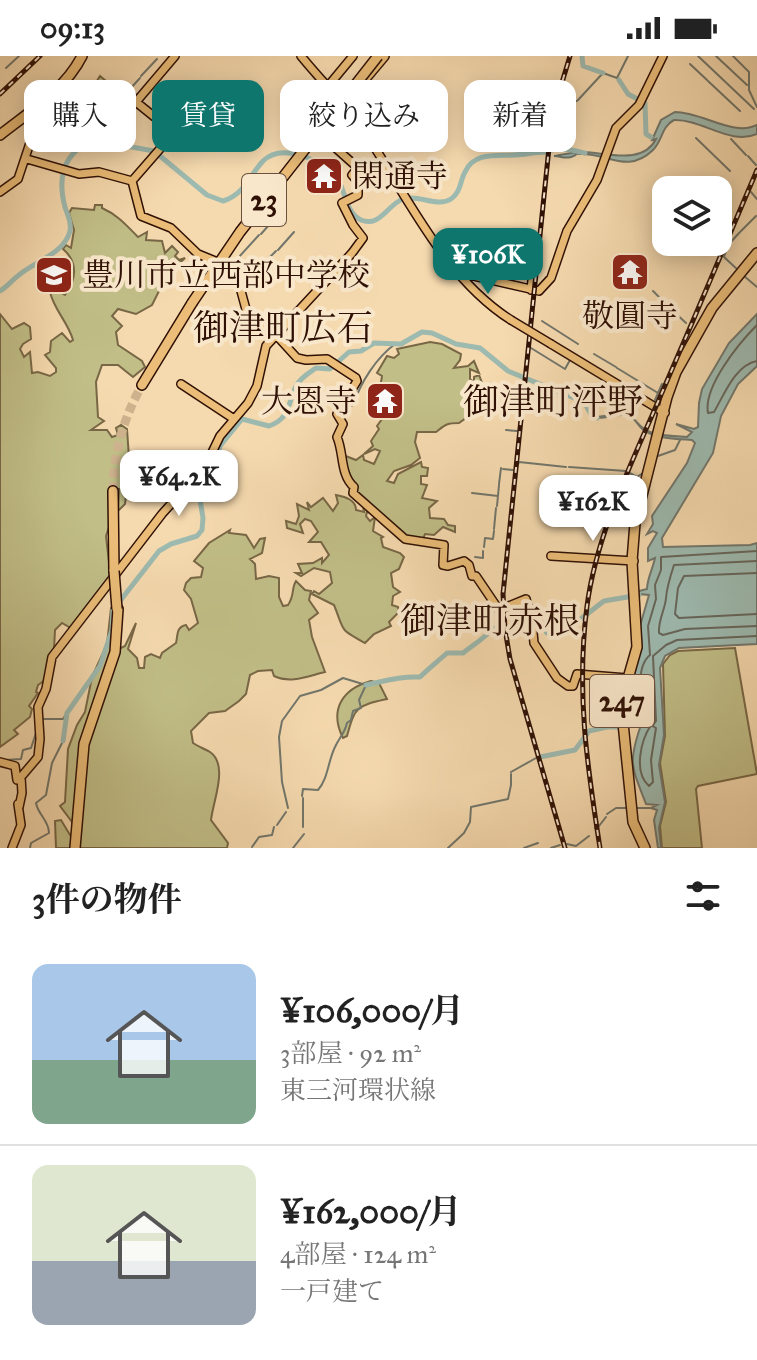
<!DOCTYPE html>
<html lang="ja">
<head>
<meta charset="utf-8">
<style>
	:root { --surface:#fff; --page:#f6f6f6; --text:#222; --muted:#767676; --line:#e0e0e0; --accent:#0f766e }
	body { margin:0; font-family:"IM FELL Great Primer","Noto Serif JP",serif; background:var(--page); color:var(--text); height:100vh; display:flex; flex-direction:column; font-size:30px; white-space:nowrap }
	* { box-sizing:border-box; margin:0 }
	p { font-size:26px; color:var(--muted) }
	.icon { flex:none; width:44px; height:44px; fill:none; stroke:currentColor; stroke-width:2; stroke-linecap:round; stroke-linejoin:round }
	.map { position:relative; height:792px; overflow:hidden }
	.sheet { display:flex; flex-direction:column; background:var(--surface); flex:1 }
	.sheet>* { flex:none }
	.banner { position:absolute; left:24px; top:24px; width:710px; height:72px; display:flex; gap:16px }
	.controls { position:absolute; left:652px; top:120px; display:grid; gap:16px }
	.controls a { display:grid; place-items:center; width:80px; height:80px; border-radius:16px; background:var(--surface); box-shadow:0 4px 20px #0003; font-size:40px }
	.price { position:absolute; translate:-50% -68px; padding:0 18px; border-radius:16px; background:#fff; color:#222; font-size:26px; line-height:52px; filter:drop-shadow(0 2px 4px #0008) }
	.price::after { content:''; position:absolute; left:50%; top:48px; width:24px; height:18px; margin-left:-12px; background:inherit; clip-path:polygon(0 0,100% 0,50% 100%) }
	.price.on { background:var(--accent); color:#fff }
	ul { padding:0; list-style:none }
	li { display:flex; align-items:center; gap:24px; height:200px; padding:0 32px }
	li+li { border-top:2px solid var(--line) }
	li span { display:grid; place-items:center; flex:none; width:224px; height:160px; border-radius:16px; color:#555 }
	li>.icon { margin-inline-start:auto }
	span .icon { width:96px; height:96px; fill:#fffc; stroke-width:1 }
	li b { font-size:34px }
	h2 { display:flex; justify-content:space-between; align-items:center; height:96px; padding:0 32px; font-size:34px }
	.chip { padding:0 28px; border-radius:16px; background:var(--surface); box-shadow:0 4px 20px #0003; font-size:28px; line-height:72px }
	.chip.on { background:var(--accent); color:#fff }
	.status { display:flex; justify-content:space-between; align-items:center; height:56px; padding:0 40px; background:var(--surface); direction:ltr }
	.status svg { height:22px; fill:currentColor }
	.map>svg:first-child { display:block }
</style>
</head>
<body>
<div class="status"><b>09:13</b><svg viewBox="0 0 49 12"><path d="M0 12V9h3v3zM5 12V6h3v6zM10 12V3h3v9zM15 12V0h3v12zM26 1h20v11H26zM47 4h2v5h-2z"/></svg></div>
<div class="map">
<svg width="757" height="792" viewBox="0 0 757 792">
	<rect width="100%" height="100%" fill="#f6daaf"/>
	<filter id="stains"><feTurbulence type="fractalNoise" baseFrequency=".0025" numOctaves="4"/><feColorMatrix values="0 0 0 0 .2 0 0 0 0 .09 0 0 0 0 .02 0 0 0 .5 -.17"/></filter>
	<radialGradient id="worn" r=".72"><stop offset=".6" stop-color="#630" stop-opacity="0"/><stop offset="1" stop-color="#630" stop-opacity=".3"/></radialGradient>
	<path fill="#c1be87" stroke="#786746" stroke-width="2" d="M100,20L129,44L127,52L117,61L90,36Z
		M95,149H102V152C118,159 127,170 138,181L147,176L146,184L162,185L165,197L172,190L178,196L175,200L179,204L185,202L167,219L152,249L136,258L118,253L112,260L122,270L116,276L118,289L142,305L145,311L133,321L118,309H102L96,326L98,361L104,365L91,374H107L112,381L118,379L116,372L121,369L127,373L131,430L127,433L125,448L118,455L119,433H111L109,471L106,480L111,524L74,574L62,567L55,574L54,594L45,624L38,629L36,636L38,637L29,650L32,653L30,661L14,674L18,678L0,691V258L12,273L24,267L30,271L31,283L23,288L20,293L24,301L30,296L32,317L38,316L50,320L56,316V312L45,299L50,296L51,285L62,277L70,286L73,284C68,266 54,254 50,236L55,233L65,239C77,223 78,206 63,193L66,189L71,192L74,174L69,157L72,152L94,154Z
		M430,286L442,288L461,298L460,304L454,312L468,310L474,305L479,317L470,313V323L474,326V321L479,319L483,329L490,328C491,336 489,344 485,352L478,349L474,356L459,367C446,367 445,369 436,376H417L415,386L420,402L411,409L394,415L387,425L394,427L398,418L421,406L422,411L428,412L427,420H421V428L427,429L422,442L437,445L429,452L430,462L444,463L448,469L455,470V476L443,471L434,479L425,478L423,483L410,484L354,437L343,399L356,404L363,399L364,404L374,408L380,395L375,393L364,398L373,390L371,385L379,373L377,370L382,363L379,358L392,353L395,349L380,332L382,320L377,317L387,300L394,302L399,298L397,293Z
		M336,439C346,441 356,444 356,454L364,456L363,450L372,457L367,456L366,460L370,465L375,461L373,475L383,481L381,482L383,491L400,497L404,501L399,513L391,517L393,531L400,536L393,540L392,549L398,551L399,556L389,566L391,570L374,578L365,587C338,572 345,576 334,549L312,538L314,535L319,538L332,527L330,516L314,512L301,520L296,517H302L298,508L313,507L322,502V507L329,499L321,486H309L318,476L311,465L305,463L300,468L303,477L287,472L286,465L296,468L299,460L297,448L309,454L307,446L311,451L323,442L333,455L338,447Z
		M230,474L229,477L246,479L254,492L260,483L265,482L262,497L250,503L255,508L256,523L269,520L279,522V541L283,550L288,549C295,539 291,533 296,525L305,534L311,535L309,544L318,557L309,564L312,581L325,616C308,620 291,628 274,620L272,614L258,615L250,619L246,638L239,645L225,655L209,657L191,675L193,687C199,691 205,693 210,696C229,709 213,745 211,764L228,787L227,792H56L55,765L61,764L70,779L73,776L72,766L60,750L65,746L68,693L77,669L85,656L92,621L107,588L111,552L117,549L112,560L117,594L125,590L136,567L128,593L137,602L139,612H144L145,601L151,598L160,602L162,597L176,587C178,579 176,571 186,569L189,574L198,567L191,543L184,534L186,527L191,522L201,521L203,512L194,505L209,487Z
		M735,592L757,718L698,730L696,733L702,792H662L660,770L666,746L660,707L665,680L663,608L670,599L678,595Z
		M371,625L379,627L387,643C357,650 355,650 347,680L343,682C329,654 342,633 371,625Z"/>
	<path fill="#9dbab0" stroke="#71766c" stroke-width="2" d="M675,56C702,56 734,81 757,69V78C731,90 702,63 674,64C661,71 663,84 653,94C628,118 609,98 582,98C571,97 581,98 571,101C563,103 562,100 554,100C562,99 575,95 584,96C608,97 643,109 656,83L652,84L661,64Z
		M757,258V310L738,328L721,360L713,397L662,482L663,491L750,489L757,487V588L679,592L665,600L660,612L664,679L659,709L665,746L659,772L661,792H658L654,764L657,754L651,752L657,749L646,748C632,711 627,708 642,666L632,671L629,669L638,658L633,637V614L642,592L640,570L649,539L639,538V535L647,533C647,523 653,512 655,502L648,505V492L657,477L653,475L647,478L653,468L652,460L687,407L695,387L692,384C678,383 660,383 647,376C637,372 638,361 624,359C613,358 603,365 592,360C604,363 612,356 622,358C634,359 635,366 643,372C651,380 676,380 687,381L692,376L676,368L694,373L698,371L699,347L702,333L729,287Z"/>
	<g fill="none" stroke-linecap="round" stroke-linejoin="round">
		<path stroke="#66655a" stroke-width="2" d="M757,269C739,287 703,331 708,357L714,356C724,339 735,309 757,305
			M757,495L661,501V514L655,529L656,543L648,570L650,599C634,612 641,650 648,668L653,669L656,665L653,600L666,589L677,584L757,580
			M757,505L674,509C670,521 667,530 666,542C665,554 658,564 659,577L663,579L685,573L757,570
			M757,517L684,520L678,532L675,558L679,562L757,558
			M651,669L656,672L651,704L653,726L649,730C633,716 641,684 651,669Z"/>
		<path stroke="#71766c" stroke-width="2" d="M698,0L754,53
			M716,0L747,29
			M733,0L749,16V34L757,51
			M690,8L707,24
			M6,12L19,0
			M141,20L157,3
			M708,25L740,55
			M138,40L130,33L140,22
			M578,44L603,17L617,22L628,0
			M556,55L561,48L577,45
			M541,79L552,54
			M696,82L730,115
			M731,83L746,99
			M536,89L540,80
			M748,100L756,109
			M751,136L757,143
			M741,175L756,160
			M261,178L269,169
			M729,188L740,176
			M278,194L294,176
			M726,195L724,201L739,215
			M238,202L259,179
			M254,217L276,195
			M744,220L757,231
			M653,235L670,252
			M672,254L686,267
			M542,265L578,288
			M531,292L565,313L570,304
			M594,298L616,311
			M617,312L658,337
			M655,344L662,328
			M344,353L353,349C361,326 376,302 395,288
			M506,374L517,375
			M658,400L675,394L680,384
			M569,411L626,415L637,421L643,417
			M503,413L513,414
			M516,414L519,406L566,411
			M499,428L501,412
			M472,437L498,440
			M497,450L499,429
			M494,473L496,452
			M484,491L485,482L493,483L494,475
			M475,501L483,502V495
			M43,663H63L74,646
			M5,704L21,703L23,694L31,692L36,677
			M511,716L536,702
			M303,742V771
			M288,752L282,726L279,681L282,665L300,640L321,634L343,622L366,629L359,644L361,652L353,655L351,664L347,667C345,677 339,682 335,691C328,705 328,723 318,734L303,733L302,740
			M634,752H651
			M607,758L616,752H627
			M277,769L286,756
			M599,770L606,761
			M595,772L596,771
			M567,788L576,790L589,780
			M252,791L259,781L272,779L274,771
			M30,792L31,787L49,777C49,764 38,759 36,747L46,739L52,707L63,685
			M293,792L304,778
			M448,792L464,777L470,766L471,751L508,743L511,729V718
			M524,792L538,787
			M551,792L560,789"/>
		<path stroke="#9dbab0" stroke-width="5" d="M582,0L583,10L603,17
			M619,24L628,38L645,47L646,78L651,81
			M0,235C8,230 12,224 19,219C34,206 65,197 70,175C72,166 67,158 65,151C57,121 63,97 93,84L154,95L207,139L223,145C244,139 249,120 263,105C282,86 316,104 334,116C345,129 344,156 361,164C380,172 388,148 403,143C419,138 437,152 451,143C461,136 460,125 465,116C474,96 496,100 514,99C524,99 534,96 545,96C558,90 572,94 585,97
			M505,574L538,562L547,577L569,572L604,545L639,539
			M366,629C385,625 401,620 420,621C428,613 437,606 447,597H463C474,588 483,584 493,572L503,575
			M589,675L607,671H622
			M63,685L67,657L100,610L112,574L113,554L159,495L171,488L197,480L202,474L203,462L199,437L217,401L220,390L242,363L269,370C290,363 288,347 296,330C300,322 309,317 316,312L330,313L349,296L361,295L374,287L401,288L422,276L432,277L456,288L480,292L508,315L584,346L592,360L597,362
			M540,701L575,694L587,678"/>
		<path stroke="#ceb28d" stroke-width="9" stroke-dasharray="9 4.5" stroke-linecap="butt" d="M113,435C114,396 123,363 142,329"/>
		<defs>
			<path id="major" d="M301,0C323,27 349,52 368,81C409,144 446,223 511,264
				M329,29L353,0
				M27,103L79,118L99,116L132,125
				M132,125L141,160L171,172L198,198L235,213L247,257L254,266L276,279L297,302L306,304L327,303L356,322L357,325L337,358L343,368L337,381C344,397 340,419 354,431L353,437L405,483L444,489L443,509L448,510L464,505L469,509L472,520H476L499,554L526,543L532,566L534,587L557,622L568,630H573L577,618L627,622
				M132,125L166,86L178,80L136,46L175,0
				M0,136L18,123L43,48
				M456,216L539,235L551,222L567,175L597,124L616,72L639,49L663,0
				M531,234L533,214
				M551,288L665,357
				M181,328L234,363
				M551,500L634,505
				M0,706L15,710L17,724
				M19,751L22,737L21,721L38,701L40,683L38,651L46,633L52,601L162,458L206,409L220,380L248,347L257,330L266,290L352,197L363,182L353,169L342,147L358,139V126L352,119L358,112L311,70L300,63L327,31
				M12,792L21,769L18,748"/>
			<path id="highway" d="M363,25L384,0
				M0,79C29,56 65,34 82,0
				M142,329L192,247
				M113,435L114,515
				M75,792L84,688L115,596L118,553
				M645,792L633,766L621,647L637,591L632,505L635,467L667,341L676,316L712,252L757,197"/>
		</defs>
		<use href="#major" stroke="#2f1005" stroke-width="10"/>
		<use href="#highway" stroke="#2f1005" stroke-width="12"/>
		<use href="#major" stroke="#ebbd78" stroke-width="7"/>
		<use href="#highway" stroke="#ebbd78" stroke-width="9"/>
		<defs>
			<path id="rail" d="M0,38L40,0
				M565,792L510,603L505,573L503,538L550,82L557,43L570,0
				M600,792C587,709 576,635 587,550C596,482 627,417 654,355C689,275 723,194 757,114"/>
		</defs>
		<use href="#rail" stroke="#2f1005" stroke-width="5"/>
		<use href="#rail" stroke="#f9e7cb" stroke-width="2" stroke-dasharray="6" stroke-linecap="butt"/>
		<defs>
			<path id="major-bridge" d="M511,264L551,288"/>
			<path id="highway-bridge" d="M192,247L240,176L378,0
				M114,515L117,553"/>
		</defs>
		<use href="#major-bridge" stroke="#2f1005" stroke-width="10" stroke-linecap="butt"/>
		<use href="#highway-bridge" stroke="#2f1005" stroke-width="12" stroke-linecap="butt"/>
		<use href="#major-bridge" stroke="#ebbd78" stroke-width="7"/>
		<use href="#highway-bridge" stroke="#ebbd78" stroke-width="9"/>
	</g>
	<defs>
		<symbol id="temple-square" viewBox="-11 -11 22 22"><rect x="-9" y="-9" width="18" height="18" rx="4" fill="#8f2418" stroke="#f9e7cb"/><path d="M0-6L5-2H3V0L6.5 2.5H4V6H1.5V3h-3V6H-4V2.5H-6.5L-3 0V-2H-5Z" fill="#fff"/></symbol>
		<symbol id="school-square" viewBox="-11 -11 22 22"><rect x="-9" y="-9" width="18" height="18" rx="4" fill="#8f2418" stroke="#f9e7cb"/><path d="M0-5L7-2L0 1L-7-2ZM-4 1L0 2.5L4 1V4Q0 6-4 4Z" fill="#fff"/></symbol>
	</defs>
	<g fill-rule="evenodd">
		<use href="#temple-square" x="302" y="98" width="44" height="44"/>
		<use href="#temple-square" x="608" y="194" width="44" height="44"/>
		<use href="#school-square" x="32" y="197" width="44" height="44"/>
		<use href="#temple-square" x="363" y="323" width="44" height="44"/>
	</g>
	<g text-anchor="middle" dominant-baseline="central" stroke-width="8" stroke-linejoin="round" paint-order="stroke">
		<g fill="#f9e7cb" stroke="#6c5040" stroke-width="2">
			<rect x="242" y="118" width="44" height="52" rx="6"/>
			<rect x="590" y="619" width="64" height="52" rx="6"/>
		</g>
		<g font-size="30" font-weight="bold" fill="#2f1005">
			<text x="264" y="144">23</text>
			<text x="622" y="645">247</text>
		</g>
		<g font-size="32" fill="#2f1005" stroke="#f9e7cb" text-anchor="start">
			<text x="352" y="120">閑通寺</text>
			<text x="82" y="219">豊川市立西部中学校</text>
			<text x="630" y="260" text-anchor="middle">敬圓寺</text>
			<text x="357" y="345" text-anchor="end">大恩寺</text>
		</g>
		<g font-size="36" fill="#2f1005" stroke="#f9e7cb">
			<text x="283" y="272">御津町広石</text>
			<text x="553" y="346">御津町泙野</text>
			<text x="490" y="565">御津町赤根</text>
		</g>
	</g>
	<rect width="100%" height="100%" filter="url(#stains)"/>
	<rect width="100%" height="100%" fill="url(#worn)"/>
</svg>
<div class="controls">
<a><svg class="icon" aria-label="layers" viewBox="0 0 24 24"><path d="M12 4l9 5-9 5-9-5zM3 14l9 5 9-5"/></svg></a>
</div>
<b class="price on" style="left:488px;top:240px">¥106K</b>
<b class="price" style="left:179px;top:462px">¥64.2K</b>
<b class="price" style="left:593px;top:487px">¥162K</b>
<div class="banner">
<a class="chip">購入</a>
<a class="chip on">賃貸</a>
<a class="chip">絞り込み</a>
<a class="chip">新着</a>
</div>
</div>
<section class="sheet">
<h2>3件の物件<svg class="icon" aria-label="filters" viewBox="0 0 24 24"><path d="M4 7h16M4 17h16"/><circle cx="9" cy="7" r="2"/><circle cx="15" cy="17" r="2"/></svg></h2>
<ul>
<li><span style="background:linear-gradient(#a9c7e8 60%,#7fa58c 0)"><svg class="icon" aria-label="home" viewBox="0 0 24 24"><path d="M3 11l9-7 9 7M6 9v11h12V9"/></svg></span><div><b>¥106,000/月</b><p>3部屋 · 92 m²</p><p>東三河環状線</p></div></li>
<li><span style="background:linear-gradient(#dfe7d0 60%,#9aa5b1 0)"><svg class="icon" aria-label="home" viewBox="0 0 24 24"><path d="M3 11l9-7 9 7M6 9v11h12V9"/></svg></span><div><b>¥162,000/月</b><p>4部屋 · 124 m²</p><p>一戸建て</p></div></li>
</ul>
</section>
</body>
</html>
